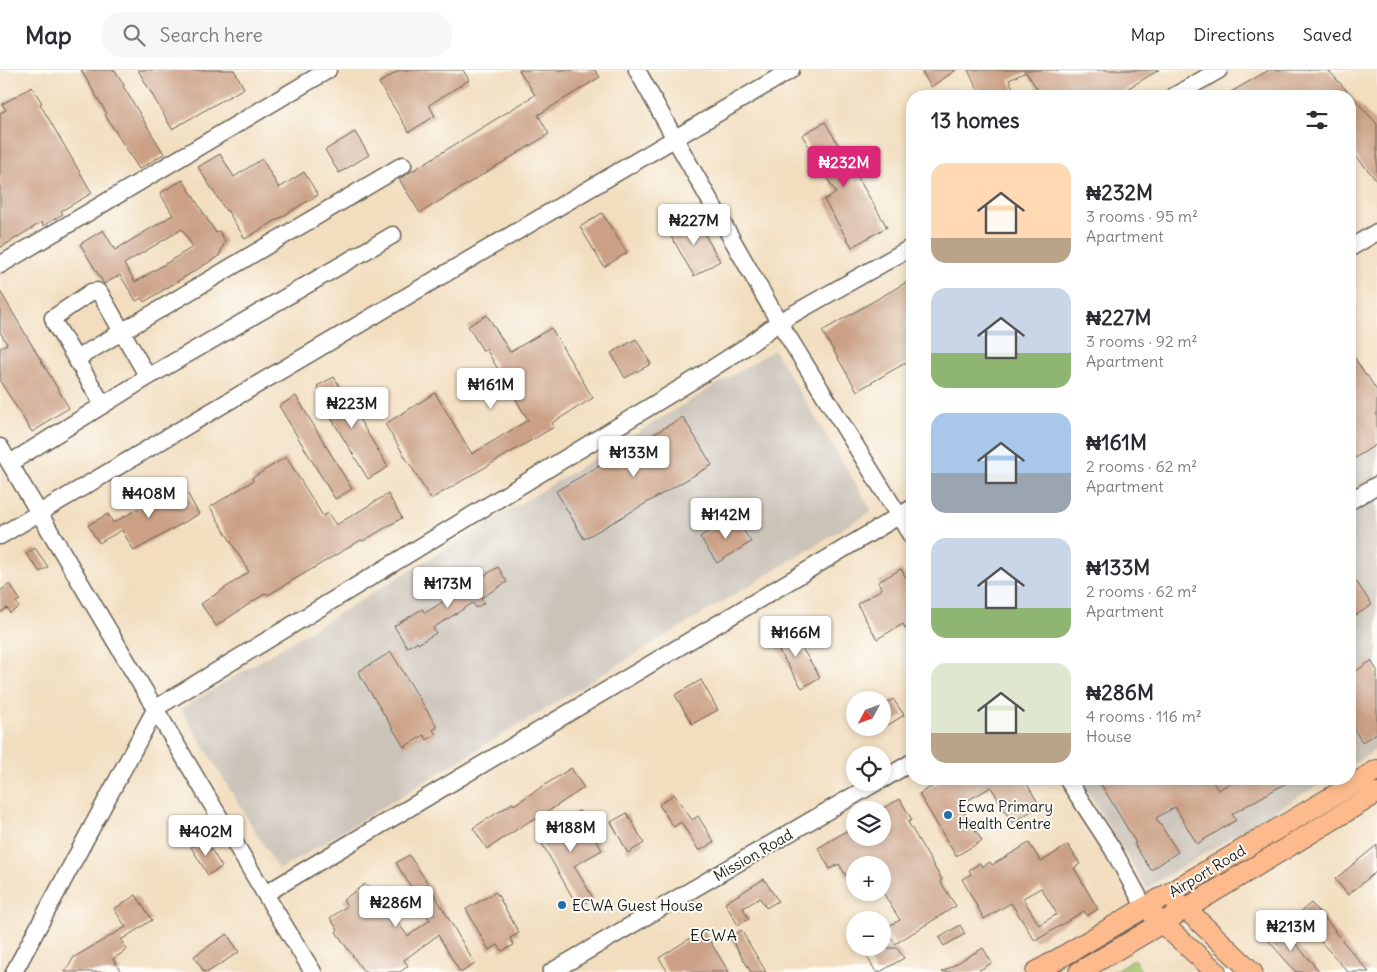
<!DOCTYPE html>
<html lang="en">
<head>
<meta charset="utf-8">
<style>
	:root { --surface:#fff; --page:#f7f7f7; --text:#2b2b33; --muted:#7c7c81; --line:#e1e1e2; --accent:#db2777 }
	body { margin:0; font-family:Delius,sans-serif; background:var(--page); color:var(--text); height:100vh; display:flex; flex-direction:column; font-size:19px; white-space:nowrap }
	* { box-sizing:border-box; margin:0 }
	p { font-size:16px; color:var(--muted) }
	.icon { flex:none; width:28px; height:28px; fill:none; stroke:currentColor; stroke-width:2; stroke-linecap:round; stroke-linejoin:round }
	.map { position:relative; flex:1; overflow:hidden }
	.sheet { position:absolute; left:906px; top:20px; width:450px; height:695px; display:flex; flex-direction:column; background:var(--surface); border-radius:20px; box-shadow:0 2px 8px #0003 }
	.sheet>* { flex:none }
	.needle { width:32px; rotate:229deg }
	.fabs { position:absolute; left:846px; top:621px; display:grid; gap:10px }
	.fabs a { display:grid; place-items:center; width:45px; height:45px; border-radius:50%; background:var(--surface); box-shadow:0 2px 8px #0003; font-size:25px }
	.price { position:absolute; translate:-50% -42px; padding:0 11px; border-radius:5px; background:#fff; color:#222; font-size:16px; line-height:32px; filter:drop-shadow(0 1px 2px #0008) }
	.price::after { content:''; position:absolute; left:50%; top:30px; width:15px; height:11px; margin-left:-8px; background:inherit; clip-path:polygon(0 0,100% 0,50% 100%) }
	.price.on { background:var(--accent); color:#fff }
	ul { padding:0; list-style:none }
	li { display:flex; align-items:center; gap:15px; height:125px; padding:0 25px }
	li span { display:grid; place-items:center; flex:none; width:140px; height:100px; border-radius:15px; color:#555 }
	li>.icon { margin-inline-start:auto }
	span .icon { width:60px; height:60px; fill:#fffc; stroke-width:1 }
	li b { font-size:21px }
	h2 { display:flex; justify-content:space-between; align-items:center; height:60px; padding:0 25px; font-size:21px }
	header { display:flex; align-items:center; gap:30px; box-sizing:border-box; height:70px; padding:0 25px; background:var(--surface); border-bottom:1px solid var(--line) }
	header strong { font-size:24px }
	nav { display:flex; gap:28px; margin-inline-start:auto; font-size:18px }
	.search { width:350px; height:45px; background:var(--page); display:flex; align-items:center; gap:12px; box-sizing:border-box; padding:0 18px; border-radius:20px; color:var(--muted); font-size:19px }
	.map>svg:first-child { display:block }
</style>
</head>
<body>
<header>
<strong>Map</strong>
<div class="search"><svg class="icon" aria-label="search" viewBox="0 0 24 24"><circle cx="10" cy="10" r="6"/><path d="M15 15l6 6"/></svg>Search here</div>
<nav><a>Map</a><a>Directions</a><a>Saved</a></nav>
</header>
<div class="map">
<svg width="1377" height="902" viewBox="0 0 1377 902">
	<rect width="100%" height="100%" fill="#fdfcf7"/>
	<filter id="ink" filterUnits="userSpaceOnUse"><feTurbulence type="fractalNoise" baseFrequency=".02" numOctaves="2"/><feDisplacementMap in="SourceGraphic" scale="10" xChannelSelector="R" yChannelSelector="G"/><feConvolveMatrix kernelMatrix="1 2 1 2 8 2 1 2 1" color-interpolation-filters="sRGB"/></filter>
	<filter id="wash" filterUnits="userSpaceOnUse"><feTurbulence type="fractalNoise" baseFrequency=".0096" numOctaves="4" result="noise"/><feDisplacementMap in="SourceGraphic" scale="20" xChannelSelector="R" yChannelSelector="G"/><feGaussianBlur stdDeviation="1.12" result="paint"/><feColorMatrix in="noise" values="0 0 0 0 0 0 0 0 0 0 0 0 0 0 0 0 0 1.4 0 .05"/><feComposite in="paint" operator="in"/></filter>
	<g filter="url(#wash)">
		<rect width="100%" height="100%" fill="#f2debf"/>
		<path fill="#cbc2b8" d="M774,280L872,441L279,800L181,639Z
			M1350,282L1377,327V679L1350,696Z
			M1080,709H1328L1147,818Z"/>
		<path fill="#a2c169" stroke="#5f6e42" d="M1134,889L1142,902H1112Z"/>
		<g id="blocks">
			<path fill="#cba085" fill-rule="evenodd" d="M81,0H115L124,15L123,16L164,84L139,99L105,45L107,44Z
				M138,0H234L244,18L172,59Z
				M400,0H463L469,10L429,35L435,46L409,62L379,13Z
				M519,0H595L600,7L538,45L549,64L420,143L399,109L535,25Z
				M921,0H956L931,17Z
				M968,0H1159L1115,26H1042L1026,2L1009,10L1017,26H981Z
				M1269,0H1328L1377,54V111L1350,79V26H1224Z
				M32,17L42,33L40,34L92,123L61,141L63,144L43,156L42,152L0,178V43L6,40L2,34Z
				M825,52L887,157L852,177L824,130L836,123L802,65Z
				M355,62L369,85L339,103L325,80Z
				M220,84L234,107L262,89L279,118L304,102L318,125L245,169L227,140L226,141L198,97Z
				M183,110L216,163L219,161L225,171L219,186L144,232L142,228L136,231L120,205L104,214L80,174L103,160L115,180L173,145L160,123ZM182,159L193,177L135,212L124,194Z
				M602,143L627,183L604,197L580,157Z
				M694,146L720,191L694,206L668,161Z
				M912,209V289L857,321L822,261Z
				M0,221L69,338L46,352L47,353L32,362L0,311V278L7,274L0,262Z
				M487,245L510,282L551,258L593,328L552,353L554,357L431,429L385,354L435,323L472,384L528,350L486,279L483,281L468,256Z
				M636,269L651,294L625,308L611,283Z
				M1350,280L1366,306L1367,305L1377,321V374L1350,391Z
				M334,307L388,397L368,409L328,343L332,340L317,316Z
				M296,326L352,419L335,429L279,336Z
				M683,347L712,395L584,469L556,421Z
				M286,387L323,446L328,443L336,455L388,424L402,448L363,471L361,470L268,525L266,523L216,556L201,534L249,502L210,437L253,411L252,408Z
				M182,414L199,444L134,481L122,460L99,473L88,455L108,444L113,453Z
				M734,446L751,472L717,493L700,467Z
				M35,478L48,497L40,502L26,484Z
				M498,497L507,512L481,528L484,533L476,538L473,533L433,558L436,563L418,574L417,572L407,577L394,556L422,539L425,543Z
				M901,499L912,518V570L903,554L877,569L857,534L882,519L878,512Z
				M1350,502L1372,535L1353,547L1350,542Z
				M10,514L20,530L16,532L19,537L10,543L7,538L0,543V521Z
				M790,559L820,607L802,618L772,570Z
				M391,582L437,657L433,660L436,664L427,670L424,665L404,677L358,602Z
				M1371,591L1377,600V663L1362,672L1350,653V605Z
				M701,610L718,640L692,654L675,625Z
				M893,629L904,645L882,659V636Z
				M571,698L584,718L533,751V749L487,779L473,758L513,733L514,735Z
				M945,709H1024L1040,736L1012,753L991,717L960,735L982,771L956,786L919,724Z
				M1098,709H1211L1218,720L1238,709H1293L1232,744L1236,750L1197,774L1175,737L1156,748L1178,782L1151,800L1134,774L1136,773Z
				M674,724L692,750L698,746L714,772L699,781L681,752L674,757L659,735Z
				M900,729L912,750L908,752L942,810L940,811L956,836L895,874L885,858L900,850L882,821V795H855V821L839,794L830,799L818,778L855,756V768H882V739Z
				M579,741L602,780L574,796L593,828L578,837L540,770L543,768L540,763Z
				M627,743L644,773L628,783L611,752Z
				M205,769L222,797L208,805L191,777Z
				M1029,773L1041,792L1068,775L1080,794L1074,798L1098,839L1087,846L1084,841L1035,871L1011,833L984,849L962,809L971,804L969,800L980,793L982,797L990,792L992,795ZM1041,818L1057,844L1039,855L1023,828Z
				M1377,775V801L1348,825L1335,809Z
				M409,785L429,815L475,894L462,902H460L438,865L404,890L408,896L400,902H364L336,862L338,860L330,848L347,836L343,830L365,814L388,844L390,843L408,866L430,850L421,835L417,837L410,825L415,823L396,793Z
				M764,809L778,831L766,838L760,828L743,838L749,849L738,855L725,833Z
				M496,822L519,863L510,868L514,875L502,881L498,875L489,880L466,839Z
				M136,825L152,850L121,870L127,880L113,889L121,902H65L74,887L126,857L114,839Z
				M1311,833L1335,860L1334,861L1369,902H1348L1297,845Z
				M960,855L965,864L944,876L939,868Z
				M1281,857L1320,902H1296L1267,869Z
				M703,860L729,902H668L659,888Z
				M741,860L766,902H751L730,867Z
				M227,864L239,882L208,902H204L194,886Z
				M862,878H897L904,888L880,902H876Z
				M983,878L992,893L976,902H942Z"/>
		</g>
	</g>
	<g filter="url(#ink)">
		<use href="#blocks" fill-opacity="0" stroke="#676055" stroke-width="1"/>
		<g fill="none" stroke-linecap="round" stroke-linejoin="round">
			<defs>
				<path id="minor" d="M637,0L675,69L779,252L912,467
					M1174,26L1219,0
					M1350,178L1377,162
					M0,195L328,0
					M76,289L403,95
					M148,307L393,165
					M0,377L265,824L313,902
					M10,393L148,307L101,225L97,221L91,222L53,248L55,254L76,289L103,335
					M1350,431L1377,415
					M0,466L791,0
					M1067,709L1112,778L1145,838
					M882,710L912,692
					M265,824L912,438
					M14,902L156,638L697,308L747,276L779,252L912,177
					M551,902L877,712"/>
				<path id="major" d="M1176,832L1186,839L1252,902
					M1154,846L1216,902
					M1036,902L1377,700
					M1079,902L1162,853L1377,723"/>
			</defs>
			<use href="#minor" stroke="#676055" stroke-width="19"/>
			<use href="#major" stroke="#676055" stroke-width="22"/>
			<use href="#minor" stroke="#fff" stroke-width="16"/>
			<use href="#major" stroke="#fcba8d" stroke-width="20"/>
		</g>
	</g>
	<g fill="#1f6fb2" stroke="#fdfcf7" stroke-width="2">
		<circle cx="948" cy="745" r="5"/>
		<circle cx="562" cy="835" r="5"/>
	</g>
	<g text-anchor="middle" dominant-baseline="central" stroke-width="4" stroke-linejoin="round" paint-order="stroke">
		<g font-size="15" fill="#1c1c1c" stroke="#fdfcf7" text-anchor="start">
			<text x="958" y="736">Ecwa Primary<tspan x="958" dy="17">Health Centre</tspan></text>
			<text x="572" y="835">ECWA Guest House</text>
		</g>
		<g font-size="15" fill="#1c1c1c" stroke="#fdfcf7">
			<text transform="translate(753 785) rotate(-30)">Mission Road</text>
			<text transform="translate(1207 801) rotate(-31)">Airport Road</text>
		</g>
		<g font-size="16" letter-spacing="1" fill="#1c1c1c" stroke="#fdfcf7">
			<text x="714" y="865">ECWA</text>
		</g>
	</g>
</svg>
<div class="fabs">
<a><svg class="needle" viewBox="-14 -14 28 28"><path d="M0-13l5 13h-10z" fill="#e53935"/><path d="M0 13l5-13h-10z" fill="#7c7c81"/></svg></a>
<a><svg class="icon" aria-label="locate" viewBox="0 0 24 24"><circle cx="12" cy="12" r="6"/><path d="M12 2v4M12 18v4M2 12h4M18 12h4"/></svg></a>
<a><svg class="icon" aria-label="layers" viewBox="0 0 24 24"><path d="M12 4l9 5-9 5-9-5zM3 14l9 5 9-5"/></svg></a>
<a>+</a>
<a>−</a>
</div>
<b class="price on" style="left:844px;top:118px">₦232M</b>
<b class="price" style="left:694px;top:176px">₦227M</b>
<b class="price" style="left:491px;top:340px">₦161M</b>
<b class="price" style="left:352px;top:359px">₦223M</b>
<b class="price" style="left:634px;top:408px">₦133M</b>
<b class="price" style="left:149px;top:449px">₦408M</b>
<b class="price" style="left:726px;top:470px">₦142M</b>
<b class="price" style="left:448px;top:539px">₦173M</b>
<b class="price" style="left:796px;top:588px">₦166M</b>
<b class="price" style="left:571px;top:783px">₦188M</b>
<b class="price" style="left:206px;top:787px">₦402M</b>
<b class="price" style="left:396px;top:858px">₦286M</b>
<b class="price" style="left:1291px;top:882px">₦213M</b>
<section class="sheet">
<h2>13 homes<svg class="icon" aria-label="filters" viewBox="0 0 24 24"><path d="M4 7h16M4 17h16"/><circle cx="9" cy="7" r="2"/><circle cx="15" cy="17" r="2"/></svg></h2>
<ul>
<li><span style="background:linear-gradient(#ffd9b3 75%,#b9a48a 0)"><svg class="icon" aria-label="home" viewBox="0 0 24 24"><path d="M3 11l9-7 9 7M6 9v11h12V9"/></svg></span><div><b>₦232M</b><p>3 rooms · 95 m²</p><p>Apartment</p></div></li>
<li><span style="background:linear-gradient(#c9d6e8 65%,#8fb573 0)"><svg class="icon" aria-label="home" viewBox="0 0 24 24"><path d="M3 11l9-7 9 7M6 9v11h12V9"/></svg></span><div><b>₦227M</b><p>3 rooms · 92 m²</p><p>Apartment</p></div></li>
<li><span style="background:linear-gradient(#a9c7e8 60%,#9aa5b1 0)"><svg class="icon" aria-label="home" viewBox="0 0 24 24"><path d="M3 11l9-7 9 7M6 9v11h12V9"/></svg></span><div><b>₦161M</b><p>2 rooms · 62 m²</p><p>Apartment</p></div></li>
<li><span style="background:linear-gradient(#c9d6e8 70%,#8fb573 0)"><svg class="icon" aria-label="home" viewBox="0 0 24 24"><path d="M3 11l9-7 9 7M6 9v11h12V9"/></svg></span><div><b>₦133M</b><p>2 rooms · 62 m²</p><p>Apartment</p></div></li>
<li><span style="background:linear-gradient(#dfe7d0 70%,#b9a48a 0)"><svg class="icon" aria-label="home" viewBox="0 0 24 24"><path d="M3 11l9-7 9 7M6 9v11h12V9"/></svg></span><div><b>₦286M</b><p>4 rooms · 116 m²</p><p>House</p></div></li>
</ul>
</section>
</div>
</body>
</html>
